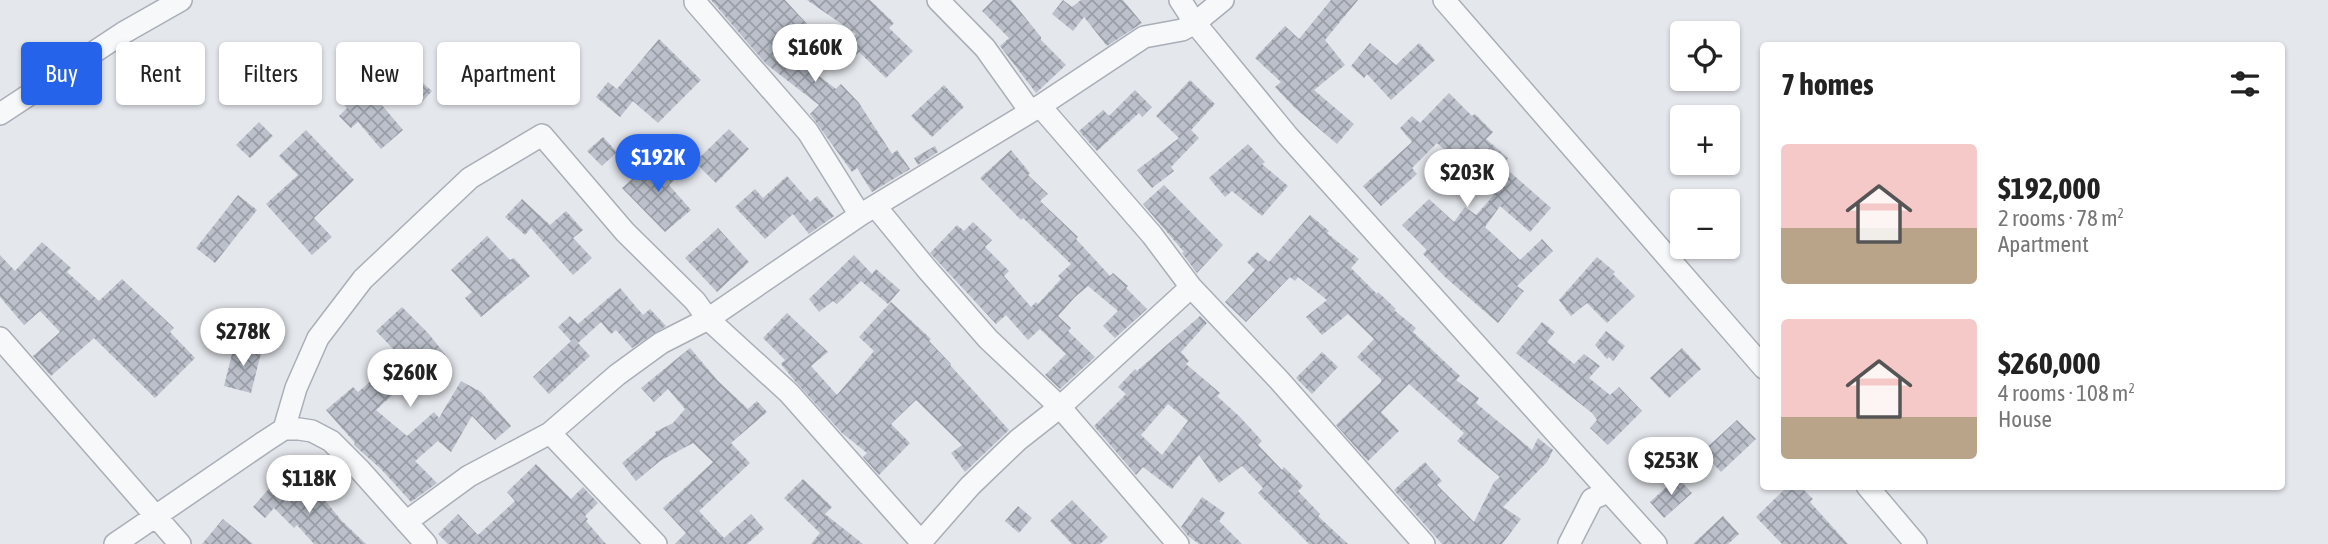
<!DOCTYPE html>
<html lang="en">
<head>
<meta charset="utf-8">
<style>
	:root { --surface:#fff; --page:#f2f2f2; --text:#222; --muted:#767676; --accent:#2563eb }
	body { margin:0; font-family:"Asap Condensed",sans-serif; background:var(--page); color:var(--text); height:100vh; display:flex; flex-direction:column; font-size:26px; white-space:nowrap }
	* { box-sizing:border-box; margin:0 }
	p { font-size:23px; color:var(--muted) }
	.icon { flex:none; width:38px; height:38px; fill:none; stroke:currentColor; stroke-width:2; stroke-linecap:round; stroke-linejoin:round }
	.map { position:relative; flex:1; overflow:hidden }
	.details { position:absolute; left:1760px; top:42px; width:525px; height:448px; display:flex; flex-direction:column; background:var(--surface); border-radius:7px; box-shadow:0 2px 5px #0004 }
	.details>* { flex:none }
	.hud { position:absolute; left:21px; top:42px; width:665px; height:63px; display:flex; gap:14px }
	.buttons { position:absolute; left:1670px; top:21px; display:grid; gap:14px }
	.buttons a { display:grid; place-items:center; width:70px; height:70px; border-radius:7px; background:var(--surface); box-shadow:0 2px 5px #0004; font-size:35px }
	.price { position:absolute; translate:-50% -60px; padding:0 16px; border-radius:24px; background:#fff; color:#222; font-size:23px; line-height:46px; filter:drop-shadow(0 2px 4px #0008) }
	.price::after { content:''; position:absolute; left:50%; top:42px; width:21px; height:16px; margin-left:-10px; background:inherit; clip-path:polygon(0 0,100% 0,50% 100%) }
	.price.active { background:var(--accent); color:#fff }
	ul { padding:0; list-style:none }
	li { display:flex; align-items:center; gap:21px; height:175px; padding:0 21px }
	li span { display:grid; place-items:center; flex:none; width:196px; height:140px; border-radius:7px; color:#555 }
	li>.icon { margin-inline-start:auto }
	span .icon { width:84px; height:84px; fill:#fffc; stroke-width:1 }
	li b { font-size:30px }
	h2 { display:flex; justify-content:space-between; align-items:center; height:84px; padding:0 21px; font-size:30px }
	.chip { padding:0 24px; border-radius:7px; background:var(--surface); box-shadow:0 2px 5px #0004; font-size:24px; line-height:63px }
	.chip.active { background:var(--accent); color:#fff }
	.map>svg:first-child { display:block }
</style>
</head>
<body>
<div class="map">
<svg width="2328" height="544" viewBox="0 0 2328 544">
	<defs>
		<pattern id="building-cross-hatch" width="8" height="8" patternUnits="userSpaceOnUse" patternTransform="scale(1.75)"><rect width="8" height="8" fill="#bbc0ca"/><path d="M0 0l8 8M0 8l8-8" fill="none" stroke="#989da6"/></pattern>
	</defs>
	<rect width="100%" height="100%" fill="#e4e7ec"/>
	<path fill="url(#building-cross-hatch)" fill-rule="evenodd" d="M711,0H785L832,51L811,70L836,89L841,84L859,103L892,154L897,150L910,169L872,192L857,168L852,172L810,114L819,105L766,64Z
		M807,0H870L894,23L889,28L913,51L886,78L859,52L846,65L836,54L856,34Z
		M993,0H1011L1041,37V40L1066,65L1036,93L1000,46L1009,38L982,11Z
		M1063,0L1072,7L1081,0H1123L1142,23L1107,46L1084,17L1073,31L1052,14Z
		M1331,0H1358L1325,40L1345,65L1314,90L1354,124L1337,144L1295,108L1275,87L1281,82L1255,58L1285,26L1299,39Z
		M659,39L701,80L658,123L633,101L620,117L596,97L608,82L617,89Z
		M1370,43L1396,65L1419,43L1435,60L1391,100L1367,74L1364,78L1351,66Z
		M416,77L432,91L422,102L406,89Z
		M1190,80L1215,104L1191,130L1199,138L1171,167L1174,171L1152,188L1137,170L1179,138L1156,116Z
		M363,83L369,90L377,83L389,97L381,104L403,130L381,149L358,122L351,128L339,116L347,108L341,101Z
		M944,85L964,107L932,137L911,116Z
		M1135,90L1152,107L1142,117L1139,113L1097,151L1079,131L1103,110L1109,116Z
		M1449,93L1472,116L1475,114L1493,132L1486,139L1508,158L1502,165L1551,208L1530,232L1500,206L1485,227L1520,260L1542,239L1553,251L1517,286L1524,291L1498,323L1445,277L1423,254L1427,250L1402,225L1429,199L1454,222L1465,207L1476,215L1494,195L1437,143L1412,168L1417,174L1381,206L1363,186L1412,142L1400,128L1412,116L1420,123Z
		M259,122L273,136L250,158L236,145Z
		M729,129L749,149L716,183L695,162Z
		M306,130L354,180L314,218L332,237L312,255L266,204L298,175L279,156Z
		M603,137L617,152L602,166L587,151Z
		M1248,144L1265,162L1262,164L1288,186L1262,216L1232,191L1225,197L1209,178Z
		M935,146L938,152L918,165L914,158Z
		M1011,150L1030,173L1028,175L1048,194L1040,201L1078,237L1076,239L1110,276L1113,273L1128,286L1126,288L1147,309L1115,338L1103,326L1118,311L1088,286L1075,297L1058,316L1071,328L1068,331L1095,357L1060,389L1045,375L1066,354L1040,329L1028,340L1006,315L996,324L930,253L957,225L964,231L973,222L992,240L985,247L1009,271L1004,276L1031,307L1036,302L1038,304L1061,279L1058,276L1071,264L1023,218L1021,220L980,178Z
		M659,155L678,176L669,185L691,210L665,232L622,188Z
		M787,176L810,202L817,196L834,216L809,234L793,214L765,239L735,207L755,189L763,198Z
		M1164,185L1223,245L1197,273L1182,253L1184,252L1143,204Z
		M238,195L257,210L215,263L196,248Z
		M522,199L550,225L566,211L583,230L573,238L592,258L573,275L531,228L525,235L505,217Z
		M1310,215L1329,231L1327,233L1359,259L1351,268L1377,294L1378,292L1396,309L1394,310L1416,328L1413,332L1460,376L1456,380L1479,398L1476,403L1532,450L1538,438L1553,450L1547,462L1503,507L1521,519L1502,544H1442L1394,490L1425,462L1442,481L1437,485L1474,522L1494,482L1500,477L1457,441L1464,433L1409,384L1381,412L1399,431L1368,461L1336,425L1381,382V379L1357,357L1374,339L1348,314L1322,335L1306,317L1327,300L1298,277L1295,281L1290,277L1246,322L1225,302L1255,270L1247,262L1257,252L1269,262Z
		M718,228L749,262L717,292L685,258Z
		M487,236L510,260L514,258L530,276L481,317L465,298L472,292L451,270Z
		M42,242L71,268L67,272L99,301L122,279L174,328L170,332L195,358L155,398L94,338L51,376L33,356L60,332L40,311L24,325L0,297V255L15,271Z
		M854,255L872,274L876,269L900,290L888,304L861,281L837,304L833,301L819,312L809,299Z
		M1597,257L1615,272L1613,274L1635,296L1607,323L1587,303L1571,316L1559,300Z
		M620,288L643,315L650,309L666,326L632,348L616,330L611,334L601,322L578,343L590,356L549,394L533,377L571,341L558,327L570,316L578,324Z
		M891,302L931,339L929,341L951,364L950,365L1009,430L965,472L951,453L962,445L916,400L891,424L910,443L879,475L863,457L867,453L842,433L794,380L781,364L785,360L763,338L787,313L828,352L811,366L837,395L874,351L859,337Z
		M402,307L428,333L448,358L401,394L398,390L376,410L407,436L434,412L439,418L461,381L481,392L511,426L495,440L472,416L451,452L438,441L415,461L437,483L411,502L381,469L354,445L355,443L326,410L353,387L358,392L400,356L376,331Z
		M1200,316L1207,323L1181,352L1189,361L1186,364L1220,393L1217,396L1240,417L1262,441L1258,445L1282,470L1284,467L1303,486L1298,491L1320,514L1318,516L1348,544H1309L1258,493L1263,488L1242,466L1219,483L1199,455L1172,489L1143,467L1136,475L1094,426L1126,394L1118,387L1135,369L1137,371ZM1168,404L1188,421L1162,455L1141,435Z
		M1542,322L1555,332L1547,342L1574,364L1584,354L1600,366L1589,378L1610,395L1619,387L1642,411L1608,445L1590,428L1597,420L1592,413L1516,353Z
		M1606,331L1625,346L1613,361L1609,357L1607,359L1595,345Z
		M235,342L262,349L251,393L224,386Z
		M690,348L718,381L748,409L757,401L767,412L731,443L750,463L699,511L724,538L751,514L764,529L747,544H675L686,533L663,508L713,462L693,443L660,461L636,481L622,463L656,434L655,432L673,423L685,409L668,389L654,402L641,388Z
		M1682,348L1701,369L1669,398L1650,378Z
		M1322,352L1338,367L1312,394L1296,378Z
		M1737,420L1756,439L1721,472L1702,452Z
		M536,464L571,499L583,487L598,503L585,516L588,519L586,521L606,544H448L438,534L458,514L478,535L515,501L507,492Z
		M1677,477L1692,493L1664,518L1650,502Z
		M308,479L325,495L323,498L342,521L366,544H314L297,525L294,528L274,508L265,518L253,507L273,484L289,498Z
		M803,479L832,507L825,514L863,544H811L820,533L784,498Z
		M1788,486H1800L1813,499L1810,502L1848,544H1782L1756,517Z
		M1202,497L1225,513L1219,521L1242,544H1199L1188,536L1181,527Z
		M1072,500L1108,537L1100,544H1072L1050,521Z
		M1018,506L1032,518L1019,533L1005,521Z
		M1723,516L1739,534L1728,544H1693Z
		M223,519L253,544H202Z"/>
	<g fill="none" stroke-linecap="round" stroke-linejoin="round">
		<defs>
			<path id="street" d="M938,0L985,48L1030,111
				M1180,0L1195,23L1287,135L1656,544
				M1444,0L1764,368
				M695,2L808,132L860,215
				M1040,106L1152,235L1191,287L1279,380L1424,544
				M0,114L123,33L181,0
				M876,207L926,268L988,339L1060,407L1178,544
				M0,338L180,544
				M284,429L296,388L318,338L363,279L470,178L542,135L625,232L695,301L708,319L789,393L923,544
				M550,433L656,544
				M1867,486L1916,544
				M406,522L469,476L550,433L617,375L661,343L708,319L860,215L1040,106L1144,37L1182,30L1195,23L1223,0
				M921,542L970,486L1018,440L1060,407L1191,287
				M115,544L264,442L284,429H299L312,431L331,441L360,470L426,544
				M1569,544L1592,499L1608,492"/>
		</defs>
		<use href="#street" stroke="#a9aeb7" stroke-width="24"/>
		<use href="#street" stroke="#f7f8fa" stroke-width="21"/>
	</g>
</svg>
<div class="buttons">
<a><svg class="icon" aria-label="locate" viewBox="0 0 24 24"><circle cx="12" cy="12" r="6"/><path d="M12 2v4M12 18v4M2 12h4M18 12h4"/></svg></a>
<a>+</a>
<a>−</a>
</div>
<b class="price" style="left:815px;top:84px">$160K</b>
<b class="price active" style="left:658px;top:194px">$192K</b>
<b class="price" style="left:1467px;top:209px">$203K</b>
<b class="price" style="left:243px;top:368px">$278K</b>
<b class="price" style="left:410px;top:409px">$260K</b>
<b class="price" style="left:1671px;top:497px">$253K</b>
<b class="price" style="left:309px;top:515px">$118K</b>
<div class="hud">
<a class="chip active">Buy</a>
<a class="chip">Rent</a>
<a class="chip">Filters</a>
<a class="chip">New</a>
<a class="chip">Apartment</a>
</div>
<section class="details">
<h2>7 homes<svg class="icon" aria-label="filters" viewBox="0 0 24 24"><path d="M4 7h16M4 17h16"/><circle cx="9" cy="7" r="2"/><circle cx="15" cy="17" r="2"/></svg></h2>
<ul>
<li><span style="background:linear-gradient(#f6c9c9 60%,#b9a48a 0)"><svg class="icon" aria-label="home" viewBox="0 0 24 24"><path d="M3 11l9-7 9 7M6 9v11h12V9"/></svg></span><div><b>$192,000</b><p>2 rooms · 78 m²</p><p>Apartment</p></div></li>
<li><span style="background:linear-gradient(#f6c9c9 70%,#b9a48a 0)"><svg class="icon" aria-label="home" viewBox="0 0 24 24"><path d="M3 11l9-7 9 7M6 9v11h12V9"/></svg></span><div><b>$260,000</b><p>4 rooms · 108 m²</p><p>House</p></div></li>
</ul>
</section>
</div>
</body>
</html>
